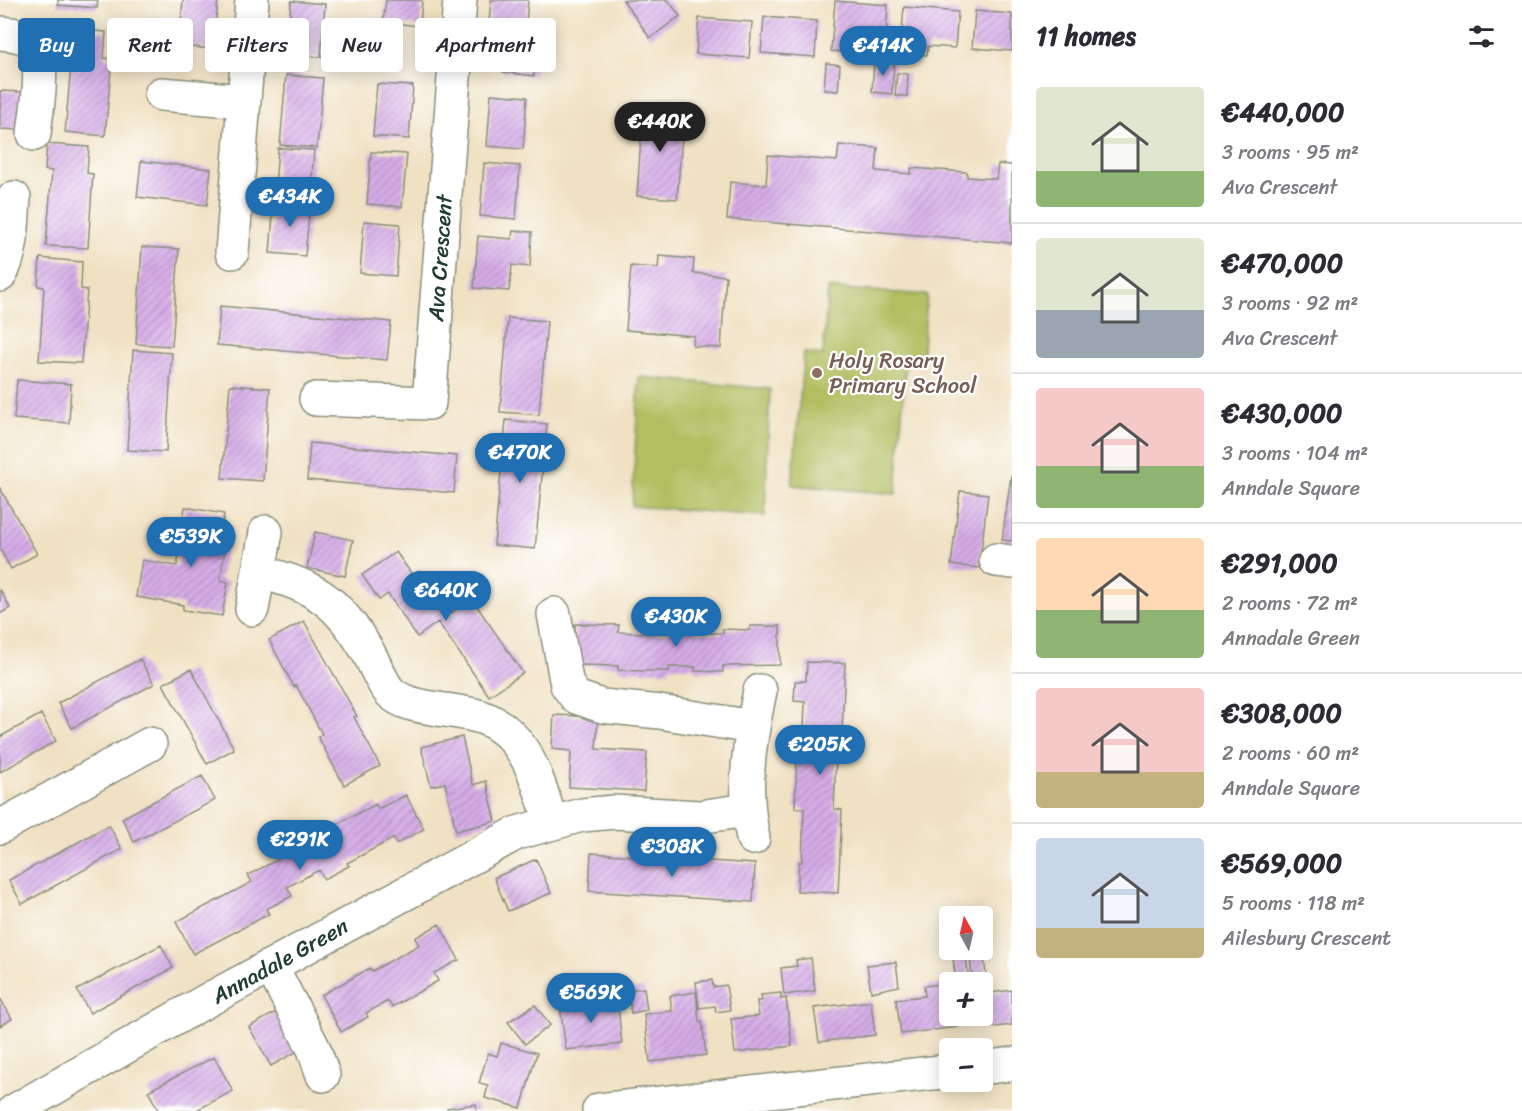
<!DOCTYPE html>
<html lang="en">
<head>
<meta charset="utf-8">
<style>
	:root { --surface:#fff; --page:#f7f7f7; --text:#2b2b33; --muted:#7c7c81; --line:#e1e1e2; --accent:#1f6fb2 }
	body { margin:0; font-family:Sriracha,sans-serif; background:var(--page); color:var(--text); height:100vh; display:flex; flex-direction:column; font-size:22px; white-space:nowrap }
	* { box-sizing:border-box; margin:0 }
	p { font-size:20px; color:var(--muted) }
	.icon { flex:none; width:33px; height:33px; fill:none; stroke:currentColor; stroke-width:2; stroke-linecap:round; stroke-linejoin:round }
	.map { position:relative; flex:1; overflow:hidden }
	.panel { display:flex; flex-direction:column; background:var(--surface); width:510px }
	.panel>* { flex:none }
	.hud { position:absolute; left:18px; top:18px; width:570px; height:54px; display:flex; gap:12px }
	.needle { width:39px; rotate:352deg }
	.fabs { position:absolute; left:939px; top:906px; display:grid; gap:12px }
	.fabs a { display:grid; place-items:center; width:54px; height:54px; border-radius:6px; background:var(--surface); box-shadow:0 3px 15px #0003; font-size:30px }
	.price { position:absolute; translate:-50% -51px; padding:0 14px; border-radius:21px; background:var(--accent); color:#fff; font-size:20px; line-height:39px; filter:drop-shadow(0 2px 3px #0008) }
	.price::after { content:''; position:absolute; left:50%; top:36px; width:18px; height:14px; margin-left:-9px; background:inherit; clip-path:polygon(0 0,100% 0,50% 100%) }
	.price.active { background:#222; color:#fff }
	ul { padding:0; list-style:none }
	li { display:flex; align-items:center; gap:18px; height:150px; padding:0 24px }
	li+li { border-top:2px solid var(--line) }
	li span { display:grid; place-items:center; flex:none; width:168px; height:120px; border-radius:6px; color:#555 }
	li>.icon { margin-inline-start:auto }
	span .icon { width:72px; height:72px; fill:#fffc; stroke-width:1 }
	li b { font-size:26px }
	h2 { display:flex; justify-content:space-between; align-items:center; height:72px; padding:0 24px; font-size:26px }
	.chip { padding:0 21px; border-radius:6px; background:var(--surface); box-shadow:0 3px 15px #0003; font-size:21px; line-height:54px }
	.chip.active { background:var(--accent); color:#fff }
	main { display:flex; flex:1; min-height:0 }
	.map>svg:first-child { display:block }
</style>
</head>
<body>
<main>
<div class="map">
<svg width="1012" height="1111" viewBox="0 0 1012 1111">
	<defs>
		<pattern id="building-hatch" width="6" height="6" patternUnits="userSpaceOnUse" patternTransform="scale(1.5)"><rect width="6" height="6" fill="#d7ade8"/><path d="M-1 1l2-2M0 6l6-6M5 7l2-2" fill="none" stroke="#ae8ebd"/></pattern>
	</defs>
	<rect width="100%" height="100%" fill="#fff"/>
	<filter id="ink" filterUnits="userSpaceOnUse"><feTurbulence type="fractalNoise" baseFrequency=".0167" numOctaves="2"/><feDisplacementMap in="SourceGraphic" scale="12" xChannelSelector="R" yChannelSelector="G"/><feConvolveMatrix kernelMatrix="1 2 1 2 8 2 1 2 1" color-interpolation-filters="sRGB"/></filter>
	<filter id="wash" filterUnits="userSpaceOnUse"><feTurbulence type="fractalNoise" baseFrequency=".008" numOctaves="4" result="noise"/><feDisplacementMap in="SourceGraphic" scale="24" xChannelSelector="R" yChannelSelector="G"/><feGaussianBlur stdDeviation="1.35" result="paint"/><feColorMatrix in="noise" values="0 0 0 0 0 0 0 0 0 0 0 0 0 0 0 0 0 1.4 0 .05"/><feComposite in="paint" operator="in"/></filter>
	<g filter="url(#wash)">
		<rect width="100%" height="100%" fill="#f0e1c2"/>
		<path fill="#b2be60" stroke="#687e4a" stroke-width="1.5" d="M828,288L927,295L922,363L906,362L896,494L792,485L804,353L823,355Z
			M639,377L770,389L765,516L632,506Z"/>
		<g id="blocks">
			<path fill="url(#building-hatch)" d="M58,0H98L97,8L58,5Z
				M183,0H218L213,49L179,46Z
				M386,0H422L420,26L383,22Z
				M491,0H528L524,46L487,43Z
				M623,0H668L680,16L650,38Z
				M291,1L325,4L321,57L287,54Z
				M835,1L888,5L885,55L831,51Z
				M904,7L958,12L955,48L928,46L927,55L900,53Z
				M975,11L1012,14V51L972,48Z
				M764,17L817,21L815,57L761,53Z
				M699,18L752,22L749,58L696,54Z
				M64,28L106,32L104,58L112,59L105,136L65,132L72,55L62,54Z
				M145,36L174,38L172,55L143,53Z
				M505,56L536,60L534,76L503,72Z
				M874,61L894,63L892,94L872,92Z
				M826,63L840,65L838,91L824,90Z
				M897,73L908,74L907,96H895Z
				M286,75L323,78L317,148L280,145Z
				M377,84L413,86L409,139L373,136Z
				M0,91L24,92L21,130L0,129Z
				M491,94L527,97L523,149L487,146Z
				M643,108L684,111L677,199L637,196Z
				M47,144L89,147L87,173L93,174L88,248L46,246L52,171L45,170Z
				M839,145L878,148L876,171L911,174V168L967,172V177L996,179L998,164L1012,165V243L727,219L730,182L766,185L768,155L837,161Z
				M278,148L314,150L310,203L274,200Z
				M371,152L407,154L402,207L367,204Z
				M141,161L211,169L207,205L137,197Z
				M484,163L520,166L516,219L480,216Z
				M274,201L310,204L305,256L270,253Z
				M364,221L400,224L396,276L360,273Z
				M513,231L532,232L530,267L512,265L509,291L474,288L478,236L512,239Z
				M142,247L179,249L172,346L136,344Z
				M659,256L694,259L693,273L726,276L721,348L693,346L694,336L626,330L631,266L658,268Z
				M40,258L82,262L81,289L87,290L81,363L39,361L44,287L38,286Z
				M220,306L391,322L387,360L217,345Z
				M508,318L547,321L539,415L500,412Z
				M133,350L172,353L166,452L127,450Z
				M17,380L71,384L69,423L14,419Z
				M230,385L270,388L263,481L222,478Z
				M506,420L547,424L535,549L494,545Z
				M310,443L457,456L454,493L307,480Z
				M1011,476H1012V541L1002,540Z
				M0,488L37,554L11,569L0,549Z
				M960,491L988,494L979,568L951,565Z
				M185,507L224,514L218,549L225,550L220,580L228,582L222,616L183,610V605L136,597L142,560L177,566L181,544L179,543Z
				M315,532L353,540L345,576L307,568Z
				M396,552L413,576L420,571L450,614L472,599L523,673L489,696L438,622L417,637L388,594L379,600L362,575Z
				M0,589L10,608L0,614Z
				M304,621L357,716L354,717L380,766L344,785L318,737L322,734L296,685L294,687L269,640Z
				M575,624L619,625L618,632L643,633H670V629H696L695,633H723V629L750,630V626H780V665L723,666V672L695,671V667H669V671H642L618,670V666L575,665Z
				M140,659L154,684L72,728L58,703Z
				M807,662L845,663L841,756H836L834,809L842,810L838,893L797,891L799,862H802L804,808H795L797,754H803L805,702L794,701L795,681H806Z
				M191,669L234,749L207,764L163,684Z
				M41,714L56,741L0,772V737Z
				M554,715L598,717L596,749L647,752L644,791L569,787L571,751L552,749Z
				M462,737L473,785L486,781L496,821L456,831L445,783L431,786L421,747Z
				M202,776L215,800L134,842L122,818Z
				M406,795L424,829L396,844L394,838L347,863L349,866L324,879L319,870L287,887L292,896L266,909L269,914L193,954L176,922L252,882L248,875L331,832L329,828L376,804L378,809Z
				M109,825L122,849L22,904L9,880Z
				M591,853L755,864L753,902L589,891Z
				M536,859L551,893L508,911L494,878Z
				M439,924L459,960L434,973L438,981L392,1007L388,1001L366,1013L368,1017L341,1032L321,995L370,968L372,971L419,945L415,938Z
				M161,945L173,968L90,1013L77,990Z
				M983,950L986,975L972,977L969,951Z
				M966,957L969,981L956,982L953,959Z
				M811,958L815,991L784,995L781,968L797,966L796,960Z
				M896,962L899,986L871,992L867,965Z
				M712,980L713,987L726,985L730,1010L716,1012L715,1006L699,1008L696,982Z
				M950,983V1016H956L958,1027L901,1034L896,999L925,996L924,986Z
				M644,988L647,1010L631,1013L628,990Z
				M1012,990V1025L987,1028L983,994Z
				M696,992L699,1021H702L706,1055L650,1062L644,1014L672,1011L670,996Z
				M781,993V999L786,998L792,1046L735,1053L731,1019L759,1016L757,1001H762L761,995Z
				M0,998L12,1019L0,1026Z
				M617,998L622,1044L566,1050L560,1005Z
				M871,1001L875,1035L819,1042L814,1008Z
				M535,1005L550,1025L525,1044L508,1022Z
				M282,1009L303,1048L271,1066L249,1027Z
				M501,1043L537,1053L521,1108L485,1098L488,1085L479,1083L488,1053L497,1056Z
				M214,1057L233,1091L195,1111H159L148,1091Z
				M476,1104L477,1111H447V1108Z"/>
		</g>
	</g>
	<g filter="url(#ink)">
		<use href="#blocks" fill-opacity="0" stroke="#888f7b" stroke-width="1.5"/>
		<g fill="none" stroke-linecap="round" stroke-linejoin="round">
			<defs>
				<path id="minor" d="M0,33C9,34 19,34 27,39C49,53 36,111 34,134
					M161,94L244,101
					M232,252L252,0
					M0,275C13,252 12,224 14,198
					M316,399L429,403L460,0
					M996,560L1012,562
					M259,572C315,585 339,602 368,652C375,664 381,682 390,692C401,703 418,706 432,708C449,711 465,712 481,717C526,732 539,783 551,823
					M252,609L266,532
					M554,614L567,685L576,697L602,706L660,712L753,727
					M0,827L150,744
					M753,838C742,785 749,744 760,691
					M271,966L314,1049L323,1075
					M982,1068L1012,1064
					M599,1110L950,1071
					M14,1111L204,1002L517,833L582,815L614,812L699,817L747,810"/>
			</defs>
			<use href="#minor" stroke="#888f7b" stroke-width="36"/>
			<use href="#minor" stroke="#fff" stroke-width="33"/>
		</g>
	</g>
	<circle fill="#8d6e63" stroke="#fff" stroke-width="2" cx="817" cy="373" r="6"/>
	<g text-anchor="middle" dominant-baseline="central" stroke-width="4.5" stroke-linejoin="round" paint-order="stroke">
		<g font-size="22" fill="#1f3d34" stroke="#fff">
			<text transform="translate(440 258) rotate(-86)">Ava Crescent</text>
			<text transform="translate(280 961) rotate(-29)">Annadale Green</text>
		</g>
		<g font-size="22" fill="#785e54" stroke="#fff" text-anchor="start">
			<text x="829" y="360">Holy Rosary<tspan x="829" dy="25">Primary School</tspan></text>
		</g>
	</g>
</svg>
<div class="fabs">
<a><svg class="needle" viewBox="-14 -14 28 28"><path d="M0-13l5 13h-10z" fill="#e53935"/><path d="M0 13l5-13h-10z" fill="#7c7c81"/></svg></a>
<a>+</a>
<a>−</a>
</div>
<b class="price" style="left:883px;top:77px">€414K</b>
<b class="price active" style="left:660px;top:153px">€440K</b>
<b class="price" style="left:290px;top:228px">€434K</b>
<b class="price" style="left:520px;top:484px">€470K</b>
<b class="price" style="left:191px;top:568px">€539K</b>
<b class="price" style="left:446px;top:622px">€640K</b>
<b class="price" style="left:676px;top:648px">€430K</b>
<b class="price" style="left:820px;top:776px">€205K</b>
<b class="price" style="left:300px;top:871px">€291K</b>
<b class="price" style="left:672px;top:878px">€308K</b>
<b class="price" style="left:591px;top:1024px">€569K</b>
<div class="hud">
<a class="chip active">Buy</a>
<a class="chip">Rent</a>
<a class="chip">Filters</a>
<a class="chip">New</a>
<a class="chip">Apartment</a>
</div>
</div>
<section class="panel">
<h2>11 homes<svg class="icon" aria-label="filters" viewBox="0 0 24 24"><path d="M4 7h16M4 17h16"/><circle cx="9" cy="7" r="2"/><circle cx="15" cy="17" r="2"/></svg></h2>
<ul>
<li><span style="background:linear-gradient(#dfe7d0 70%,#8fb573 0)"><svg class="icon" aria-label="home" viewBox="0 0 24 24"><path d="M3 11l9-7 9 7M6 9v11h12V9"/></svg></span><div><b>€440,000</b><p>3 rooms · 95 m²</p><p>Ava Crescent</p></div></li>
<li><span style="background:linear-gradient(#dfe7d0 60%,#9aa5b1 0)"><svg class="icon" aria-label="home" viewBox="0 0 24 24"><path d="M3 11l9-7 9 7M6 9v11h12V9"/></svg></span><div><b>€470,000</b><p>3 rooms · 92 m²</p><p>Ava Crescent</p></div></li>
<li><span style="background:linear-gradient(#f6c9c9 65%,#8fb573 0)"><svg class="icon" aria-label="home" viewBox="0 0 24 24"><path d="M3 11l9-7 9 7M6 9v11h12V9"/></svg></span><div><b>€430,000</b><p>3 rooms · 104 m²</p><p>Anndale Square</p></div></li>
<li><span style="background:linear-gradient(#ffd9b3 60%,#8fb573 0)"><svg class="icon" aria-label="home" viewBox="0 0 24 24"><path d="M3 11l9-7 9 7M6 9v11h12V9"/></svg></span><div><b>€291,000</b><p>2 rooms · 72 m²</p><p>Annadale Green</p></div></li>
<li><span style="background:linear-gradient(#f6c9c9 70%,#c2b280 0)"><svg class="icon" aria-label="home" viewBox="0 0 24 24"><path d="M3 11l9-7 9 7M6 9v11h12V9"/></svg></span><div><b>€308,000</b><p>2 rooms · 60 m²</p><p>Anndale Square</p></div></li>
<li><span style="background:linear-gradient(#c9d6e8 75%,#c2b280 0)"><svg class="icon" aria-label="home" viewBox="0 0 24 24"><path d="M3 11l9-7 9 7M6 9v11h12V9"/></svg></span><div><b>€569,000</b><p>5 rooms · 118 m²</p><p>Ailesbury Crescent</p></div></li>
</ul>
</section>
</main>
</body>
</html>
